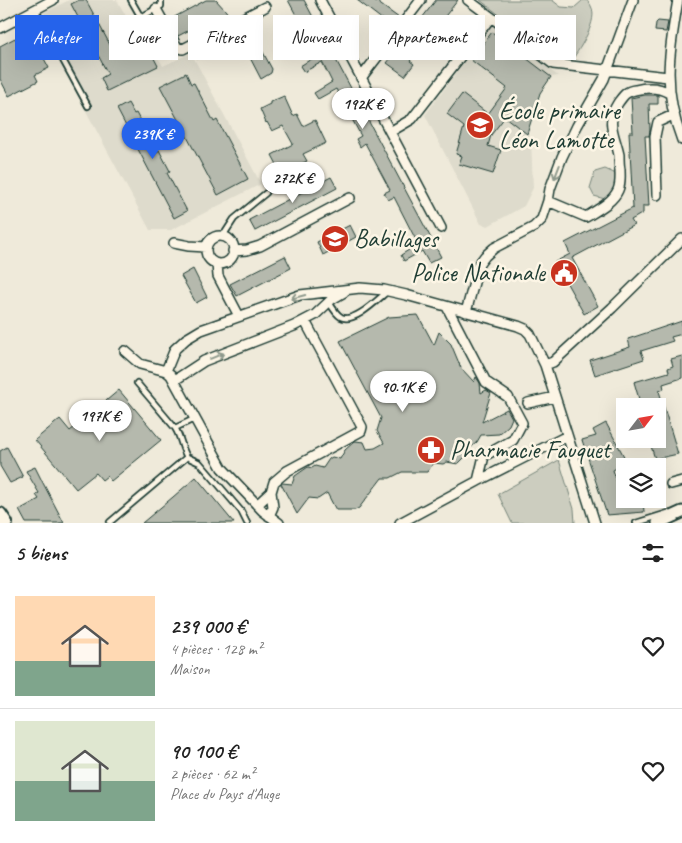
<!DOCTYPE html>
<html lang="fr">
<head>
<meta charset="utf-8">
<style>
	:root { --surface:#fff; --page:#f6f6f6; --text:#222; --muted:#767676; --line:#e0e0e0; --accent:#2563eb }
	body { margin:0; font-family:Caveat,sans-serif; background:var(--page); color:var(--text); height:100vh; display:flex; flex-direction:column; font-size:19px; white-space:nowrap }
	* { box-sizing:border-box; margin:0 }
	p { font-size:16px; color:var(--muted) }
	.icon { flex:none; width:28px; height:28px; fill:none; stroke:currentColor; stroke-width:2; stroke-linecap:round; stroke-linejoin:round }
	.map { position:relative; height:523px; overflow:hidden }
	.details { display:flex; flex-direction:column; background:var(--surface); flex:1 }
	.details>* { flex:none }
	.hud { position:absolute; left:15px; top:15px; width:652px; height:45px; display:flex; gap:10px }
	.needle { width:32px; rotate:59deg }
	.controls { position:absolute; left:616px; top:398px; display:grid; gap:10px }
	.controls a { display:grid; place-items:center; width:50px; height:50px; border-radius:0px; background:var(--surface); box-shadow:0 5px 20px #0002; font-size:25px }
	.price { position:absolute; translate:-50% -42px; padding:0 11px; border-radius:18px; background:#fff; color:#222; font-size:16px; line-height:32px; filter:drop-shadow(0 1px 2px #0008) }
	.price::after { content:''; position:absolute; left:50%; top:30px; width:15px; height:11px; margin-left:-8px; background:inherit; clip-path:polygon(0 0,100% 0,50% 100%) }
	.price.active { background:var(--accent); color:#fff }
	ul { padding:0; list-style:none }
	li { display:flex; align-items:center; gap:15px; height:125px; padding:0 15px }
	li+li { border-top:1px solid var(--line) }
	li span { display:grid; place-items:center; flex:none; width:140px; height:100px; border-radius:0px; color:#555 }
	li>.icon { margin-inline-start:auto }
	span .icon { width:60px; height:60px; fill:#fffc; stroke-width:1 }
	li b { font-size:21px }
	h2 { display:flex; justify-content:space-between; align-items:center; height:60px; padding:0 15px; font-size:21px }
	.tag { padding:0 18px; border-radius:0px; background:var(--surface); box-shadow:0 5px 20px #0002; font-size:18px; line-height:45px }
	.tag.active { background:var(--accent); color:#fff }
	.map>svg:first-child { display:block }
</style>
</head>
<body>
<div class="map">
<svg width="682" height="523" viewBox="0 0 682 523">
	<rect width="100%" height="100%" fill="#efeada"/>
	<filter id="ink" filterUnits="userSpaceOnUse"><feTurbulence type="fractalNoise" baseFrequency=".02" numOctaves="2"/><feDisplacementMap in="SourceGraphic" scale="10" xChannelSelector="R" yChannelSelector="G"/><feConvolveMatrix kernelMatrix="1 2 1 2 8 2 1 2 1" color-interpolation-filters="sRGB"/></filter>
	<g filter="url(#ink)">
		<path fill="#dedbcc" d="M69,0H117L138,38L146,37L163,66L191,53L261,184L171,230H150L65,72L44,13Z
			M492,25L558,76L551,77L540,93L527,134L531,139L533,188L524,206L488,226L481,224L425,115Z"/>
		<path fill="#cccdbf" stroke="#76857a" d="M480,0H552L561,7L574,8L583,0H586C588,2 590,3 591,6C599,20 580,48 572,60L555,58Z
			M605,169L614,173L617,180L612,195L605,199L594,196L590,188L595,172Z
			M559,460L574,509L575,523H512L498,494Z"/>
		<path fill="#b5b9ad" stroke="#1f3d34" d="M79,0H86L115,54L144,39L158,66L107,91L101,78L108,74L71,4Z
			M206,0H216L226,11L230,18L213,27L209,20L178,36L169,20Z
			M288,0H304L441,257L429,263L422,251L404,261L401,255L418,244L394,197L388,200L384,193L390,190L365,143L360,147L356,139L361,136L336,89L318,99L314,93L332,82L322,62L304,72L300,66L318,55L307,35L302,38L298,31L303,28Z
			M357,0H374L399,18L392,27Z
			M436,0H458L442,20L444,22L438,30L436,29L410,61L414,64L405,76L387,63Z
			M658,21L668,22L666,32L655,31L656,23Z
			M240,27H243L248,33L197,59L193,52Z
			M492,32L551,77L540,93L527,134L505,117L491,135L488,146L501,150L493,174L459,164L462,156L456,154L464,127L447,114L462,94L488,114L507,88L471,60Z
			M32,36L49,68L35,75L38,81L9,96L0,79V46L15,38L18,43Z
			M258,43L272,69L271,73L261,79L246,50Z
			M186,73L191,84L194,83L214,122L217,120L248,179L218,195L160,86Z
			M645,95H658V104H649L650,130L649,136H645L649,206H643V213L631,220L634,225L572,258L598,306L584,314L555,262L570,254L565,243L633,208L629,132H633L631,98Z
			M284,96L293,116L297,114L303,126L315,120L326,143L303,154L307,161L282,174L272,155L293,144L283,126L272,131L267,122L266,123L260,109L270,104V102Z
			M128,103L134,114L136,113L157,152L159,150L170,171L167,173L187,211L174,218L117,109Z
			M331,177L337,188L255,231L249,220Z
			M350,225L356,237L323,255L317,242Z
			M285,256L291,268L237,296L230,284Z
			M193,269L207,297L196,303L181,276Z
			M418,315L434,345L439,332L451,344L461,368L474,382L476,377L480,383L481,393L486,390L491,393L482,422L507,409L512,418L509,425L499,434L481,435L477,442L466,452L465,457L458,464L447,462L443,464L434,463L427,472H402L390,478H382L359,508L355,510H336L327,493L318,499L309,498L297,514L281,484L282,483L292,484L295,476L308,467L312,468L315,466L323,468L329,459L332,457L340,459L345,450L355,441L364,442L367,449L375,448L384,443L377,431L381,418L340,341L389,317Z
			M682,321V334L671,337L673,341L641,351L644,359L595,375L590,360L630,347L628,339Z
			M682,356V378L663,384L664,389L659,391L678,454L655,459L651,446H653L651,439H658V406H641L634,382L669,372L668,368L673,366L671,359Z
			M119,390L161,440L111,481L107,476L102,480L96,473L76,489L35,440L60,419L70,431Z
			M606,423L627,462L613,470L620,493H625V499H643L644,512L607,515L582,440L596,436L593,430Z
			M7,447L23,477L10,483L0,466V451Z
			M35,467L43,483L64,523H26L19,510L39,499L36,495L39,493L26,471Z
			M196,477L234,523H142L173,497Z"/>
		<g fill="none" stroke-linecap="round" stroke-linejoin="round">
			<defs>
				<path id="lane" d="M131,0L139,14L143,16L161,6V0
					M35,9L88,106
					M223,236L234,219L266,193
					M329,302C332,307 336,314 341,317C354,324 378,299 388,291
					M137,383L175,428C181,437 181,447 187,457
					M175,428L194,419
					M110,522L187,457L200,463L241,511L247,523
					M636,523L668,513"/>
				<path id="street" d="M320,0L441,228
					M678,0C669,52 662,89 682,140
					M156,9L177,47L183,49L265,7
					M491,17L553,64L668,77
					M0,28L53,0
					M361,78L421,0
					M390,132L412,119L491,17L468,0
					M657,195L655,136L658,122L673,115
					M548,201L586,217C597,210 613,202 618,190C621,183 620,177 620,170C619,165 619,160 619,155C615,135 605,123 618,103C623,96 626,91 635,90C647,87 659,87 669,93
					M206 250a14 14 0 1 1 28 0a14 14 0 1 1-28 0Z
					M174,243L189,246L206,247
					M233,251L247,250L260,246L350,198
					M217,264L218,276L239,316
					M447,307L486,382L508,397L522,423L513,440L484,456L478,481
					M466,312L479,264L485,256L494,248L534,227L542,219L548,201L550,189L562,157L577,126L604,79L633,0
					M125,351L140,364L166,371L171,375L222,468L263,511L279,523
					M545,365L553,362L612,308L682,239
					M166,371L175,349L186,339L201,330L300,295L318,293L360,288L384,290L406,295L518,326L525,329L530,334L545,365L595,523
					M175,380L204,361L294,326L315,315L332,299L344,292
					M528,403L555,397
					M671,484L682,481
					M257,505L271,492
					M269,516L273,507L271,492L274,482L287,471L361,431L362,427L305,321
					M400,523L478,481L567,436"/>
				<path id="secondary" d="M658,523L682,512"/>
				<path id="primary" d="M0,514L6,523"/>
			</defs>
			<use href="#lane" stroke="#1f3d34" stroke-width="8"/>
			<use href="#street" stroke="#1f3d34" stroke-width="12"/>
			<use href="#secondary" stroke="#1f3d34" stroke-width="15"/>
			<use href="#primary" stroke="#1f3d34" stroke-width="16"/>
			<use href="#lane" stroke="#fcf5e5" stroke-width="4.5"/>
			<use href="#street" stroke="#fcf5e5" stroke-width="9"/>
			<use href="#secondary" stroke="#fcf5e5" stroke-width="11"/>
			<use href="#primary" stroke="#fcf5e5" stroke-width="12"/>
		</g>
		<defs><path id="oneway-shaft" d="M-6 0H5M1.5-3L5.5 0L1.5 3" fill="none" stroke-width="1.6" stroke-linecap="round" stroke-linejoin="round" transform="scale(1.25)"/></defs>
		<g stroke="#8e998c">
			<use href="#oneway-shaft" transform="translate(557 172) rotate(111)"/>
			<use href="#oneway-shaft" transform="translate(298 297) rotate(165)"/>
			<use href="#oneway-shaft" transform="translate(217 356) rotate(-22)"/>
		</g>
	</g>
	<defs>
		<symbol id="school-disc" viewBox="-11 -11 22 22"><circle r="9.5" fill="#c8321e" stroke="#fcf5e5"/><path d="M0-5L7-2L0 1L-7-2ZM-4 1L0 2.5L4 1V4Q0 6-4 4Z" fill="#fff"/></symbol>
		<symbol id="civic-disc" viewBox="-11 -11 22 22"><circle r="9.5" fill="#c8321e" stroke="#fcf5e5"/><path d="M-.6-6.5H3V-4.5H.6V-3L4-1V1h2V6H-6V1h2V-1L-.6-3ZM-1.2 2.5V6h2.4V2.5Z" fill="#fff"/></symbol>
		<symbol id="pharmacy-disc" viewBox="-11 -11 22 22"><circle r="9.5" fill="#c8321e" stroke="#fcf5e5"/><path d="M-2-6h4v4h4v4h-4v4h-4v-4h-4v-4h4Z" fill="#fff"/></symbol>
	</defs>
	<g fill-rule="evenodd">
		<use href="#school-disc" x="464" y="109" width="32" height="32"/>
		<use href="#school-disc" x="319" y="223" width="32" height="32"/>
		<use href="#civic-disc" x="548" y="257" width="32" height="32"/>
		<use href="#pharmacy-disc" x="415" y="434" width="32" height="32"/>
	</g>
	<g text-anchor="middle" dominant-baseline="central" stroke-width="5" stroke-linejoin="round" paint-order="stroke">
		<g font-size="25" fill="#1f3d34" stroke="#fcf5e5" text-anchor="start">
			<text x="499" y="111">École primaire<tspan x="499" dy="29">Léon Lamotte</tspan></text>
			<text x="354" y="239">Babillages</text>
			<text x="545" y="273" text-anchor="end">Police Nationale</text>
			<text x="450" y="450">Pharmacie Fauquet</text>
		</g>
	</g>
</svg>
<div class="controls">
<a><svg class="needle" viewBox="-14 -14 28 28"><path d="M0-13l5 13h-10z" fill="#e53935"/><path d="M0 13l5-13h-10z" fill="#767676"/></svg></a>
<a><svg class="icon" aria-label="layers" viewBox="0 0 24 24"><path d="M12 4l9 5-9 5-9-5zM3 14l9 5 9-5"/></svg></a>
</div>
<b class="price" style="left:363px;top:130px">192K €</b>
<b class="price active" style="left:153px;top:160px">239K €</b>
<b class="price" style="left:293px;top:204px">272K €</b>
<b class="price" style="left:403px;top:413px">90.1K €</b>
<b class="price" style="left:100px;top:442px">197K €</b>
<div class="hud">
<a class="tag active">Acheter</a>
<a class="tag">Louer</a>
<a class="tag">Filtres</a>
<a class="tag">Nouveau</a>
<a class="tag">Appartement</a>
<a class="tag">Maison</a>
</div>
</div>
<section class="details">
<h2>5 biens<svg class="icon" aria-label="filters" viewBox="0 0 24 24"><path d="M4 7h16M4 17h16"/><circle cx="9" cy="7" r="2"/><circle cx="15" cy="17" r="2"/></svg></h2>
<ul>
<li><span style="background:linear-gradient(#ffd9b3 65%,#7fa58c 0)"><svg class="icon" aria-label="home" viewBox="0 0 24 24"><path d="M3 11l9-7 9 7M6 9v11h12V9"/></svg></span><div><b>239 000 €</b><p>4 pièces · 128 m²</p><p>Maison</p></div><svg class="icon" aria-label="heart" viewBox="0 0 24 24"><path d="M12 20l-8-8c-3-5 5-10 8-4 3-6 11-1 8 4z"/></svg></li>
<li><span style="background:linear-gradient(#dfe7d0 60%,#7fa58c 0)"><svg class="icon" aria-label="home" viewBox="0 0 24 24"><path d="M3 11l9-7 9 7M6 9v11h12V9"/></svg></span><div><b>90 100 €</b><p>2 pièces · 62 m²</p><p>Place du Pays d'Auge</p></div><svg class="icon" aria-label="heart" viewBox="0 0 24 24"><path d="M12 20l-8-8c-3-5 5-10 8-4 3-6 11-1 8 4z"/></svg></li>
</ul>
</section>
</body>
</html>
